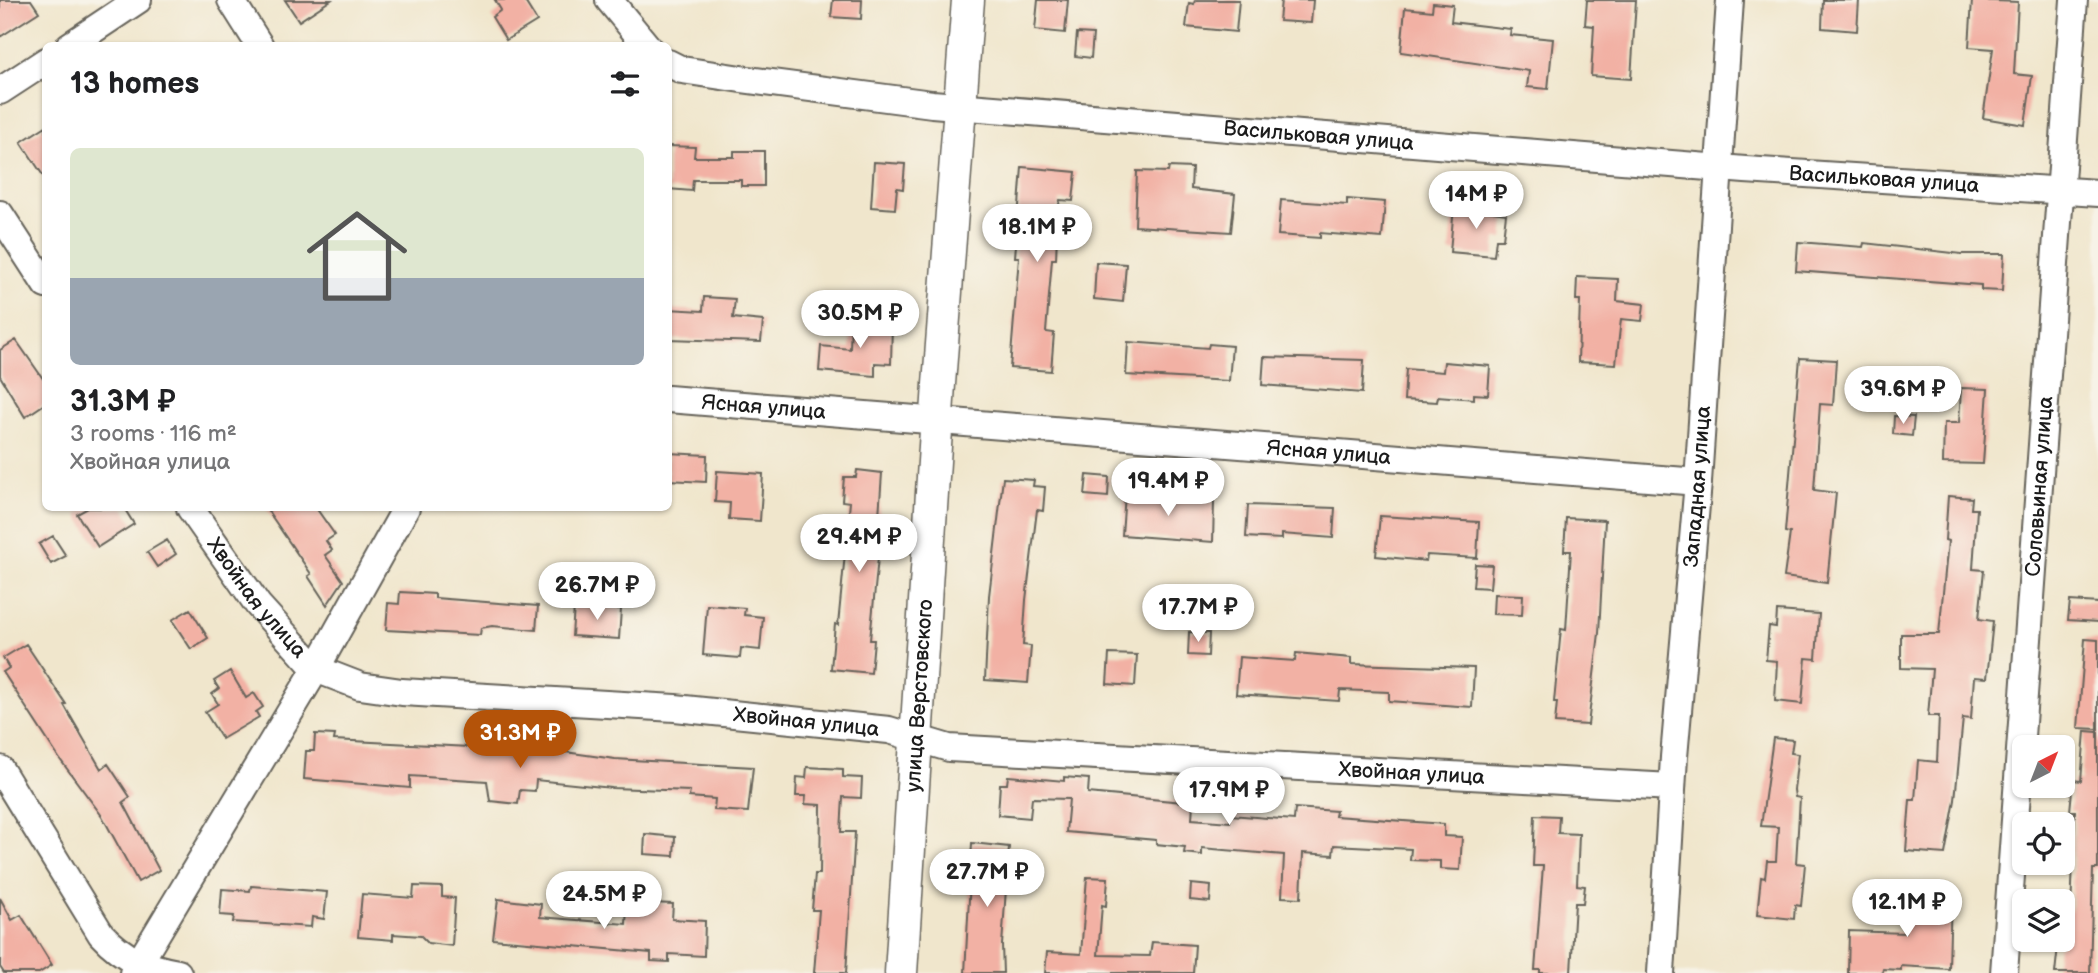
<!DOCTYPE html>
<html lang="en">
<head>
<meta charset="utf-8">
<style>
	:root { --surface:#fff; --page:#f6f6f6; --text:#202124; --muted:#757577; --line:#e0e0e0; --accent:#b45309 }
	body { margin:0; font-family:"Balsamiq Sans",sans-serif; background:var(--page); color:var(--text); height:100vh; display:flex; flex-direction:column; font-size:26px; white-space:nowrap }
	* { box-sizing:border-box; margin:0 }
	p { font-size:23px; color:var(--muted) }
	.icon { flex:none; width:38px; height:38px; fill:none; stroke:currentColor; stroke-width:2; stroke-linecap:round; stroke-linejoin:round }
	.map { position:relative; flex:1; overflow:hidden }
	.sheet { position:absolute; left:42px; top:42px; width:630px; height:469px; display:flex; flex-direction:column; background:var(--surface); border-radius:10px; box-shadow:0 2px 5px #0004 }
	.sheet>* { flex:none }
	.needle { width:46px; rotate:42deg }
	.tools { position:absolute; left:2012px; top:735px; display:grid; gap:14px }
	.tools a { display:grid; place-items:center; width:63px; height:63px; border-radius:10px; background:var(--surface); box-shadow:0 2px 5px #0004; font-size:35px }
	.price { position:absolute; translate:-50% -60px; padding:0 16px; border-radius:24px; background:#fff; color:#222; font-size:23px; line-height:46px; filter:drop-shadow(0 2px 4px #0008) }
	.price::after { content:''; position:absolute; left:50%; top:42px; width:21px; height:16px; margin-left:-10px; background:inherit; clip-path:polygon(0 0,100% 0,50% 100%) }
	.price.current { background:var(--accent); color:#fff }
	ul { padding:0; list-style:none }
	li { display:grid; align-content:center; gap:14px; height:371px; padding:0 28px }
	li+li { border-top:2px solid var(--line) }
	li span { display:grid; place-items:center; height:217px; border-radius:10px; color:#555 }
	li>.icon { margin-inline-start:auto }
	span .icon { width:126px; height:126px; fill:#fffc; stroke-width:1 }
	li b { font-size:30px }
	h2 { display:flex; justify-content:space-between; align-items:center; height:84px; padding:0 28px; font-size:30px }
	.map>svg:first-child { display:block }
</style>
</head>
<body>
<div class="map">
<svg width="2098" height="973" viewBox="0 0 2098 973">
	<rect width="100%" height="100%" fill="#f7f3e8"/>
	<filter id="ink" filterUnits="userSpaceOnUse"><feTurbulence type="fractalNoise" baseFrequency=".0143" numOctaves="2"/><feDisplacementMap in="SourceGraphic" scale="14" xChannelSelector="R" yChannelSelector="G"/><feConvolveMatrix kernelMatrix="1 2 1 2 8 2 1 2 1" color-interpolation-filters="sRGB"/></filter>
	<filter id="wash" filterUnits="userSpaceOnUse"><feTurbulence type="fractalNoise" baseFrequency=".00686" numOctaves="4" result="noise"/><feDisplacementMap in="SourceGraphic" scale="28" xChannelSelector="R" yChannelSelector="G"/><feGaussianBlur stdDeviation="1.57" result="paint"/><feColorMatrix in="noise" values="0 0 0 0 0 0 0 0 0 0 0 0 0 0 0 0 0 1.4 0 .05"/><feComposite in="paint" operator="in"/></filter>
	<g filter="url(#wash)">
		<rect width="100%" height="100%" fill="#f0e6cc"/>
		<g id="blocks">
			<path fill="#f2b1a4" d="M0,0H31L39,12L0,37Z
				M285,0H331L299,21Z
				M495,0H524L537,21L506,40L492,17L501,10Z
				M833,0H862L861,19L831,17Z
				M1038,0H1068L1065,33L1035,30Z
				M1195,0H1239L1236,32L1186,27L1189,3L1194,4Z
				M1281,0H1313L1311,23L1279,21Z
				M1587,0H1636L1631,79L1591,76L1594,26L1585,25Z
				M1823,0H1859L1857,31L1822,28Z
				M1972,0L2018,2L2014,74L2032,76L2025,125L1983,118L1993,49L1969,47Z
				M1433,3L1453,5L1451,22L1511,29L1510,35L1553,39L1548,89L1527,87L1529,71L1401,52L1405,8L1432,11Z
				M1077,33L1093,34L1091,58L1075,56Z
				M46,126V180L21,142Z
				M668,146L695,147L694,157H734V151H764V186H741V180H693L692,191L668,189Z
				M874,162L905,164L903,189L897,188L895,209L871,207Z
				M1022,167L1076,172L1073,201L1060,200L1058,209L1056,259H1052L1046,332L1054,333L1051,371L1010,368L1019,257H1015Z
				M1169,167L1192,168L1191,189L1235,194L1231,232L1135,226L1137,171L1168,172Z
				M1347,199L1385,202L1382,238L1320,233V238L1278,235L1281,200L1347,205Z
				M1454,206L1506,214L1503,239H1496L1494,256L1450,252Z
				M1798,242L1863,247L1864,243L1962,254H2004L2002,291L1981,290V285L1796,271Z
				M1096,262L1126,264L1123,302L1094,299Z
				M1577,277L1618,279L1617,301L1644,304L1642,321L1621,319L1616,364L1578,362L1580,300H1576Z
				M704,297L735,299L733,318L763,321L761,342L668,339V309L703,311Z
				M851,322L892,323L891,364L875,363V376L819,371L821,346L850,349Z
				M16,340L46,383V403L25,417L0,376V350Z
				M1128,342L1208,348L1209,344L1232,346L1229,381L1126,375Z
				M1264,357L1364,360L1362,393L1262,385Z
				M1800,358L1836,360L1833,405L1820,404L1814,490L1836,493L1827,583L1784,577L1790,533L1785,532Z
				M1444,362L1490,366L1488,395L1474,394V399L1438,396L1437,402L1404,400L1406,369L1443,372Z
				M1961,388L1988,389L1983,464L1943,463L1944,423H1959Z
				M1894,416L1914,417L1912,436L1893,434Z
				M668,453L707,455L706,482L668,480Z
				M857,470L882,473L879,516H882L870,640H874L871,673L831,669L835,624L838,625L850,502L842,501L844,477H856Z
				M717,471L763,474L760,521L729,519L730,503L715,502Z
				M1087,475L1109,477L1108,497L1085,495Z
				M1003,478L1034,480L1033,486L1045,487L1043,511L1037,510L1026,600L1023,645L1031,646L1028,683L985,680L989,596Z
				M1125,494L1214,501L1213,542L1122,535Z
				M1948,496L1972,498L1971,509H1977L1973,569L1984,570L1979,619L1993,621L1987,678L1974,677L1971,719L1963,718L1955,800L1945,854L1906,851L1910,800H1915L1918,760L1937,762L1939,716H1928L1932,669L1901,668V634H1939L1948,541L1945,540Z
				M1248,505L1335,508L1333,538L1282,534V539L1246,537Z
				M88,508H124L134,524L98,547L77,514Z
				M266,508H316L335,535L326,541L332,550L325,555L343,581L327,605L308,576L311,574Z
				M1380,516L1479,522L1477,558L1427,555L1426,561L1376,556Z
				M1566,518L1605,520L1599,633L1588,725L1555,723L1557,702H1554L1561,629L1566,630L1571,551H1564Z
				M53,536L66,556L51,564L39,544Z
				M167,540L176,554L157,567L147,552Z
				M1475,564L1492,565L1490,588L1473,587Z
				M400,592L435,594V598L538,606L536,630L492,626L481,628L480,635L386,630L388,603L399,604Z
				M1494,594L1523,595L1522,615L1493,614Z
				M2070,601L2098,603V622L2068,620Z
				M707,605L745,608L744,615L763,617L760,650L741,648L740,658L703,655Z
				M574,606L621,609L619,639L572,636Z
				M190,609L208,638L191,649L172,620Z
				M1777,611L1819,614L1816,659L1806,658L1802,704L1775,701L1777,661L1766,660L1769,626L1776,627Z
				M1189,632L1209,633L1208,656L1188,655Z
				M2085,639L2098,640V729L2078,728Z
				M26,644L66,704L64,705L101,769L108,764L130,797L123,802L159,870L138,882L102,816L59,758L3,672L9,668L3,658Z
				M1296,653L1351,658V664L1474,668L1472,707L1389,701V692L1340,690L1339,701L1236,694L1239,657L1295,661Z
				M1109,654L1137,655L1135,686L1107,684Z
				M230,671L246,698L254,693L263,707L256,712L259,717L222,739L205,712L218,704L212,694L219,689L214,681Z
				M2085,731L2098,732V869H2093L2090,973H2055L2058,946H2061L2063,940V910L2071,911L2075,811H2070L2073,780L2081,781Z
				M315,734L335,735L334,740L565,752L615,759L753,767L748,812L714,810L715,799L689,797L690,791L612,788L536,780L535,791L520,790L518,804L490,801L487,781L410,776V788L304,779L306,751H314Z
				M1773,738L1793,740L1791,753L1798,754L1794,790L1795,797L1800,798L1796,863L1805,864L1801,906L1795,905L1794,919L1757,915L1761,877L1765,878L1767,861H1776L1778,827L1761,826Z
				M807,767L843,769V777L862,778L861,798L843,797L841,832H855L846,973H814L819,910H812L815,874H820L821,805L805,804L806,796H796L797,777L806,778Z
				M1008,776L1064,781V777L1089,779L1088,793L1193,803L1192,819L1230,822L1231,815L1294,820L1295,808L1336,811L1335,816L1444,824V836L1462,837L1460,870L1440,869V861L1410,860L1411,849L1334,845L1333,855L1303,853L1301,898L1282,897L1284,855L1202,848V855L1184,853L1185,847L1156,844V840L1066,832L1069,799L1032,798L1030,818L998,815L1000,784H1007Z
				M1535,815L1559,816L1558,833L1579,834L1577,885L1585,886L1583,903H1575L1571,972L1567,973H1540V970H1535L1543,866H1533Z
				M645,834L675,837L674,856L644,854Z
				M972,843L1009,847L1002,945L1003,973H965Z
				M1087,877L1108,878L1106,906L1102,905L1098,955L1150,956L1152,942L1195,945L1193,973H1045L1047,952L1081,954Z
				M1191,884L1211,886L1210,902L1190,900Z
				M251,886L327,892L324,919L312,917L311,927L233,922L234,916L220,915L222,889L250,891Z
				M414,886L442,887V897L455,898L452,946L428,943L421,936L393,934V940L358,937L362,894L413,898Z
				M1912,891L1951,892L1949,969L1901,966V970L1883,969L1882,973H1848L1849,931L1905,933L1906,900H1912Z
				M0,898L12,920L21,915L52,965L39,973H4L0,967Z
				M498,899L541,904L540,917L626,924L627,909L651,911L652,903L673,904L672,919L705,921L704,956L669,954V962L651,961V953L493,939Z"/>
		</g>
	</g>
	<g filter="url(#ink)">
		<use href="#blocks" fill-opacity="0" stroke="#66635a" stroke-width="2"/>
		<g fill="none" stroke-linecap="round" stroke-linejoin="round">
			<defs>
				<g id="minor">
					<path d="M231,0L260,46"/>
					<path d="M609,0L647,46"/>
					<path d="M69,46L138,0"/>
					<path id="s1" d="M668,63L682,70L741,79L932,104L1745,170L2098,193"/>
					<path d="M0,91L46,61"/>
					<path d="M0,214L46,285"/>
					<path id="s2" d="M668,399L1698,482"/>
					<path id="s3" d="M190,508L258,605L316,669L360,686L402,692L675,708L889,730L949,748L1672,787"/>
					<path d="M0,769L101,934C124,959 145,967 178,973"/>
					<path d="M133,973L316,669L406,508"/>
					<path id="s4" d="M1661,973L1674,757L1698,482L1730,0"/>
					<path id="s5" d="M2004,973L2074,0"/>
				</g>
				<g id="tertiary">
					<path id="s6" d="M901,973L939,384L968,0"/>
				</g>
			</defs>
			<use href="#minor" stroke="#66635a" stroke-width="30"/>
			<use href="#tertiary" stroke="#66635a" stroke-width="35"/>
			<use href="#minor" stroke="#fff" stroke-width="26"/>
			<use href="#tertiary" stroke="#fff" stroke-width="32"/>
		</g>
	</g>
	<g text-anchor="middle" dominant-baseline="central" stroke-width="5" stroke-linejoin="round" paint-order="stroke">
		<g font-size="21" fill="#1c1c1c" stroke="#f7f3e8">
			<text stroke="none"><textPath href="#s1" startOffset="656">Васильковая улица</textPath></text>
			<text stroke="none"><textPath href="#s1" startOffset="1223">Васильковая улица</textPath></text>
			<text stroke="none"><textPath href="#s2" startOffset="96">Ясная улица</textPath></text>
			<text stroke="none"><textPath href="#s2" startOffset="663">Ясная улица</textPath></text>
			<text stroke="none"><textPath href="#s5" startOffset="488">Соловьиная улица</textPath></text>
			<text stroke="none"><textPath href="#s4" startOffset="488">Западная улица</textPath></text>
			<text stroke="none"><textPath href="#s3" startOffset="112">Хвойная улица</textPath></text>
			<text stroke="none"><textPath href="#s6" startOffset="278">улица Верстовского</textPath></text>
			<text stroke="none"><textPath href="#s3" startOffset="700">Хвойная улица</textPath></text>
			<text stroke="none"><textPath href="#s3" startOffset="1309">Хвойная улица</textPath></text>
		</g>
	</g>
</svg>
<div class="tools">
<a><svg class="needle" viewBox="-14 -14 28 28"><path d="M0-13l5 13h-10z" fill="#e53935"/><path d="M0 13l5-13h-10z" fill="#757577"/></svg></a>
<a><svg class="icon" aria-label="locate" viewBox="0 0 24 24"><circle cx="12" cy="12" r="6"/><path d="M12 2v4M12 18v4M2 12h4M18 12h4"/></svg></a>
<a><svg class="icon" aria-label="layers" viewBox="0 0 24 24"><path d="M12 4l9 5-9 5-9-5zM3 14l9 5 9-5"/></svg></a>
</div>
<b class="price" style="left:1476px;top:231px">14M ₽</b>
<b class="price" style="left:1037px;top:264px">18.1M ₽</b>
<b class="price" style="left:860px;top:350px">30.5M ₽</b>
<b class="price" style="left:1903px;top:426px">39.6M ₽</b>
<b class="price" style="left:1168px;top:518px">19.4M ₽</b>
<b class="price" style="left:859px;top:574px">29.4M ₽</b>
<b class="price" style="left:597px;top:622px">26.7M ₽</b>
<b class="price" style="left:1198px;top:644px">17.7M ₽</b>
<b class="price current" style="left:520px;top:770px">31.3M ₽</b>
<b class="price" style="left:1229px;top:827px">17.9M ₽</b>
<b class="price" style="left:987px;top:909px">27.7M ₽</b>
<b class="price" style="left:604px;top:931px">24.5M ₽</b>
<b class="price" style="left:1907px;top:939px">12.1M ₽</b>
<section class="sheet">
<h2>13 homes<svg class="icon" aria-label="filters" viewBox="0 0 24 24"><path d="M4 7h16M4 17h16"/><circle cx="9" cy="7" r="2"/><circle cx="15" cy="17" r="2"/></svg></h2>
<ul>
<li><span style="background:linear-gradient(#dfe7d0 60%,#9aa5b1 0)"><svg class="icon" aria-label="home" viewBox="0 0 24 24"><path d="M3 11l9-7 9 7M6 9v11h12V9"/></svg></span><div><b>31.3M ₽</b><p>3 rooms · 116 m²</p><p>Хвойная улица</p></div></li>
</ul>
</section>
</div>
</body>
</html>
